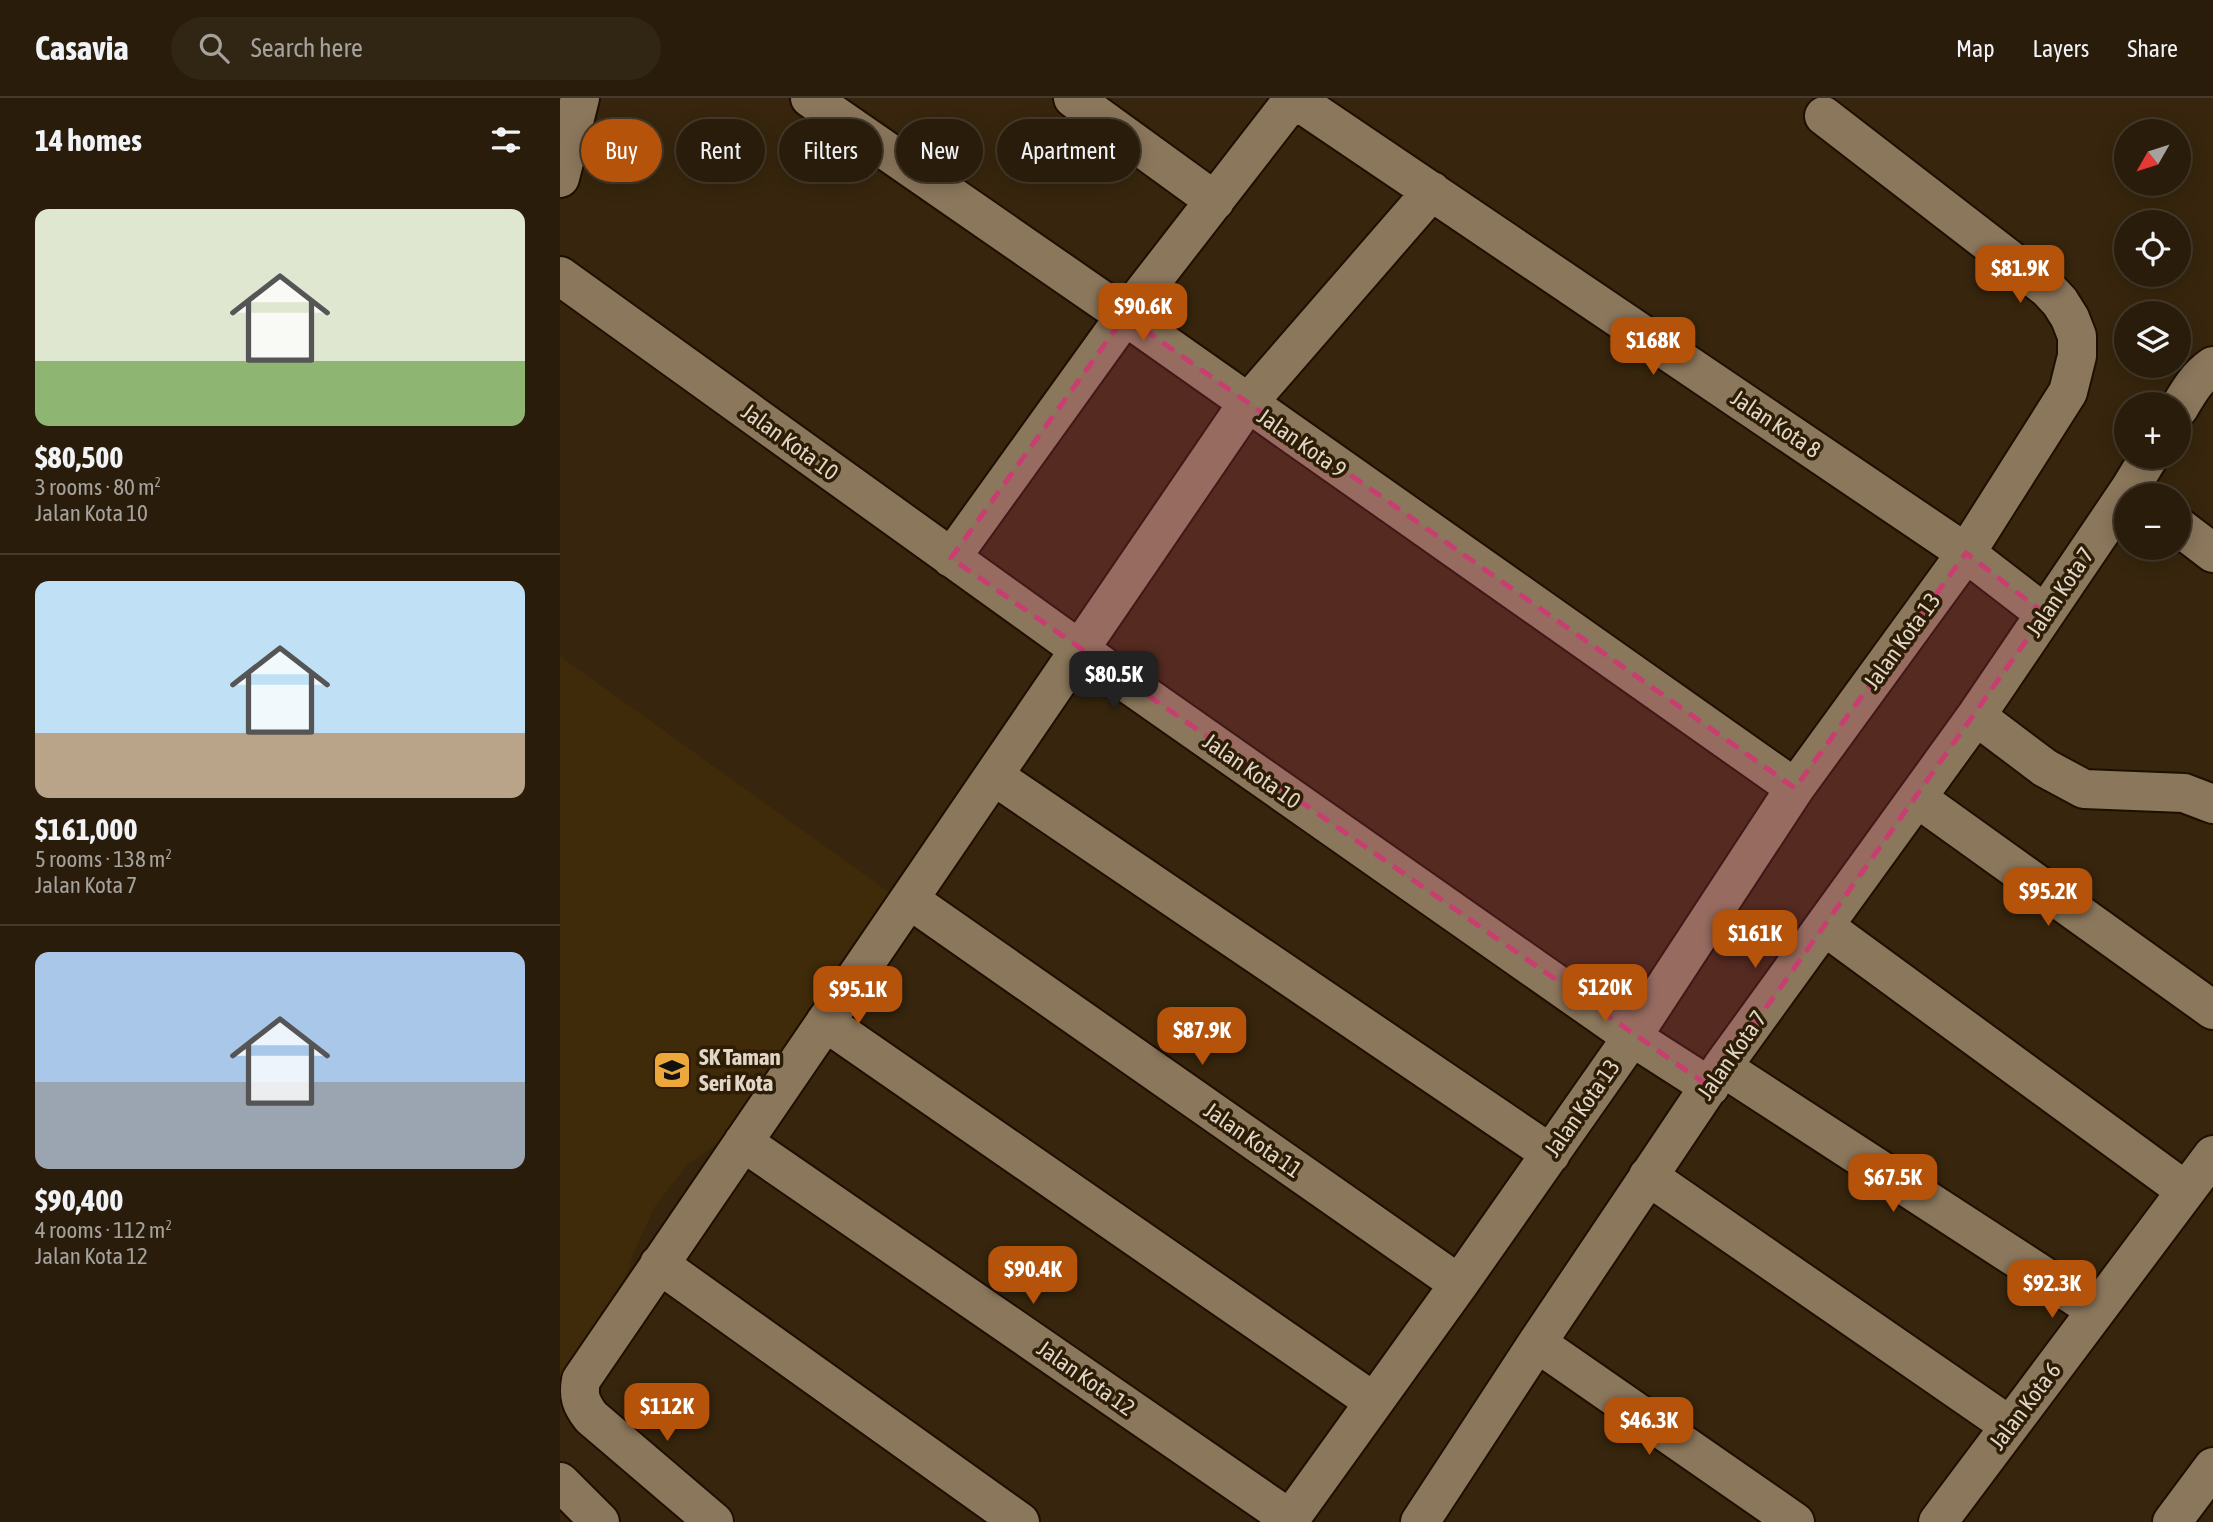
<!DOCTYPE html>
<html lang="en">
<head>
<meta charset="utf-8">
<style>
	:root { --surface:#291c0a; --page:#312513; --text:#f1f3f6; --muted:#a5a19c; --line:#453a2b; --accent:#b45309 }
	body { margin:0; font-family:"Asap Condensed",sans-serif; background:var(--page); color:var(--text); height:100vh; display:flex; flex-direction:column; font-size:26px; white-space:nowrap }
	* { box-sizing:border-box; margin:0 }
	p { font-size:23px; color:var(--muted) }
	.icon { flex:none; width:38px; height:38px; fill:none; stroke:currentColor; stroke-width:2; stroke-linecap:round; stroke-linejoin:round }
	.map { position:relative; flex:1; overflow:hidden }
	.sheet { display:flex; flex-direction:column; background:var(--surface); width:560px }
	.sheet>* { flex:none }
	.banner { position:absolute; left:21px; top:21px; width:665px; height:63px; display:flex; gap:14px }
	.needle { width:46px; rotate:231deg }
	.buttons { position:absolute; left:1554px; top:21px; display:grid; gap:14px }
	.buttons a { display:grid; place-items:center; width:77px; height:77px; border-radius:50%; background:var(--surface); box-shadow:0 4px 18px #0003,0 0 0 2px var(--line); font-size:35px }
	.price { position:absolute; translate:-50% -60px; padding:0 16px; border-radius:14px; background:var(--accent); color:#fff; font-size:23px; line-height:46px; filter:drop-shadow(0 2px 4px #0008) }
	.price::after { content:''; position:absolute; left:50%; top:42px; width:21px; height:16px; margin-left:-10px; background:inherit; clip-path:polygon(0 0,100% 0,50% 100%) }
	.price.on { background:#222; color:#fff }
	ul { padding:0; list-style:none }
	li { display:grid; align-content:center; gap:14px; height:371px; padding:0 35px }
	li+li { border-top:2px solid var(--line) }
	li span { display:grid; place-items:center; height:217px; border-radius:14px; color:#555 }
	li>.icon { margin-inline-start:auto }
	span .icon { width:126px; height:126px; fill:#fffc; stroke-width:1 }
	li b { font-size:30px }
	h2 { display:flex; justify-content:space-between; align-items:center; height:84px; padding:0 35px; font-size:30px }
	.tag { padding:0 24px; border-radius:32px; background:var(--surface); box-shadow:0 4px 18px #0003,0 0 0 2px var(--line); font-size:24px; line-height:63px }
	.tag.on { background:var(--accent); color:#fff }
	header { display:flex; align-items:center; gap:42px; box-sizing:border-box; height:98px; padding:0 35px; background:var(--surface); border-bottom:2px solid var(--line) }
	header strong { font-size:33px }
	nav { display:flex; gap:38px; margin-inline-start:auto; font-size:24px }
	.search { width:490px; height:63px; background:var(--page); display:flex; align-items:center; gap:18px; box-sizing:border-box; padding:0 24px; border-radius:38px; color:var(--muted); font-size:26px }
	main { display:flex; flex:1; min-height:0 }
	.map>svg:first-child { display:block }
</style>
</head>
<body>
<header>
<strong>Casavia</strong>
<div class="search"><svg class="icon" aria-label="search" viewBox="0 0 24 24"><circle cx="10" cy="10" r="6"/><path d="M15 15l6 6"/></svg>Search here</div>
<nav><a>Map</a><a>Layers</a><a>Share</a></nav>
</header>
<main>
<section class="sheet">
<h2>14 homes<svg class="icon" aria-label="filters" viewBox="0 0 24 24"><path d="M4 7h16M4 17h16"/><circle cx="9" cy="7" r="2"/><circle cx="15" cy="17" r="2"/></svg></h2>
<ul>
<li><span style="background:linear-gradient(#dfe7d0 70%,#8fb573 0)"><svg class="icon" aria-label="home" viewBox="0 0 24 24"><path d="M3 11l9-7 9 7M6 9v11h12V9"/></svg></span><div><b>$80,500</b><p>3 rooms · 80 m²</p><p>Jalan Kota 10</p></div></li>
<li><span style="background:linear-gradient(#bfe0f5 70%,#b9a48a 0)"><svg class="icon" aria-label="home" viewBox="0 0 24 24"><path d="M3 11l9-7 9 7M6 9v11h12V9"/></svg></span><div><b>$161,000</b><p>5 rooms · 138 m²</p><p>Jalan Kota 7</p></div></li>
<li><span style="background:linear-gradient(#a9c7e8 60%,#9aa5b1 0)"><svg class="icon" aria-label="home" viewBox="0 0 24 24"><path d="M3 11l9-7 9 7M6 9v11h12V9"/></svg></span><div><b>$90,400</b><p>4 rooms · 112 m²</p><p>Jalan Kota 12</p></div></li>
</ul>
</section>
<div class="map">
<svg width="1653" height="1424" viewBox="0 0 1653 1424">
	<rect width="100%" height="100%" fill="#37260d"/>
	<path fill="#3f2a09" d="M0,558L351,810L165,1040L127,1067L94,1110L74,1154L53,1221L0,1302Z"/>
	<g fill="none" stroke-linecap="round" stroke-linejoin="round">
		<defs>
			<path id="minor" d="M250,0L565,218L1235,690
				M513,0L655,103
				M733,0L1406,455L1485,516
				M0,80L20,0
				M0,178L520,552L1072,939L1150,989
				M1619,310C1629,293 1637,279 1653,268
				M1619,429L1653,455
				M391,460L565,218L734,0
				M1416,618L1485,670L1524,691L1624,695L1653,706
				M434,678L991,1056
				M1357,700L1653,912
				M350,802L899,1186
				M1264,828L1626,1093
				M265,924L814,1304
				M1162,969L1536,1212
				M183,1044L730,1421
				M1088,1078L1450,1328
				M99,1166L460,1424
				M977,1245L1235,1424
				M0,1384L40,1424
				M154,1424L31,1319C21,1306 18,1298 21,1282L687,306L872,93
				M728,1424L899,1186L1072,939L1235,690L1406,455L1508,294L1517,258V238L1510,220L1500,204L1488,191L1264,18
				M860,1424L977,1245L1162,969L1416,618L1569,392L1589,359
				M1378,1424L1653,1057
				M1612,1424L1653,1369"/>
		</defs>
		<use href="#minor" stroke="#1e0f00" stroke-width="42"/>
		<use href="#minor" stroke="#8b775c" stroke-width="38"/>
	</g>
	<path fill="#c83e71" fill-opacity="0.2" stroke="#c83e71" stroke-width="5" stroke-dasharray="14 9" stroke-linejoin="round" d="M565,218L1235,690L1406,455L1485,516L1150,989L391,460Z"/>
	<defs>
		<symbol id="school-square" viewBox="-11 -11 22 22"><rect x="-9" y="-9" width="18" height="18" rx="4" fill="#eda83b" stroke="#2d1d04"/><path d="M0-5L7-2L0 1L-7-2ZM-4 1L0 2.5L4 1V4Q0 6-4 4Z" fill="#111"/></symbol>
	</defs>
	<g fill-rule="evenodd">
		<use href="#school-square" x="90" y="950" width="44" height="44"/>
	</g>
	<g text-anchor="middle" dominant-baseline="central" stroke-width="7" stroke-linejoin="round" paint-order="stroke">
		<g font-size="23" fill="#e1d6c8" stroke="#2d1d04">
			<text transform="translate(1216 326) rotate(34)">Jalan Kota 8</text>
			<text transform="translate(230 344) rotate(36)">Jalan Kota 10</text>
			<text transform="translate(742 345) rotate(35)">Jalan Kota 9</text>
			<text transform="translate(1500 494) rotate(-56)">Jalan Kota 7</text>
			<text transform="translate(1342 543) rotate(-54)">Jalan Kota 13</text>
			<text transform="translate(692 673) rotate(35)">Jalan Kota 10</text>
			<text transform="translate(1172 957) rotate(-55)">Jalan Kota 7</text>
			<text transform="translate(1022 1010) rotate(-55)">Jalan Kota 13</text>
			<text transform="translate(693 1042) rotate(35)">Jalan Kota 11</text>
			<text transform="translate(526 1280) rotate(35)">Jalan Kota 12</text>
			<text transform="translate(1465 1308) rotate(-53)">Jalan Kota 6</text>
		</g>
		<g font-size="23" font-weight="bold" fill="#e1d6c8" stroke="#2d1d04" text-anchor="start">
			<text x="139" y="959">SK Taman<tspan x="139" dy="26">Seri Kota</tspan></text>
		</g>
	</g>
</svg>
<div class="buttons">
<a><svg class="needle" viewBox="-14 -14 28 28"><path d="M0-13l5 13h-10z" fill="#e53935"/><path d="M0 13l5-13h-10z" fill="#a5a19c"/></svg></a>
<a><svg class="icon" aria-label="locate" viewBox="0 0 24 24"><circle cx="12" cy="12" r="6"/><path d="M12 2v4M12 18v4M2 12h4M18 12h4"/></svg></a>
<a><svg class="icon" aria-label="layers" viewBox="0 0 24 24"><path d="M12 4l9 5-9 5-9-5zM3 14l9 5 9-5"/></svg></a>
<a>+</a>
<a>−</a>
</div>
<b class="price" style="left:1460px;top:207px">$81.9K</b>
<b class="price" style="left:583px;top:245px">$90.6K</b>
<b class="price" style="left:1093px;top:279px">$168K</b>
<b class="price on" style="left:554px;top:613px">$80.5K</b>
<b class="price" style="left:1488px;top:830px">$95.2K</b>
<b class="price" style="left:1195px;top:872px">$161K</b>
<b class="price" style="left:1045px;top:926px">$120K</b>
<b class="price" style="left:298px;top:928px">$95.1K</b>
<b class="price" style="left:642px;top:969px">$87.9K</b>
<b class="price" style="left:1333px;top:1116px">$67.5K</b>
<b class="price" style="left:473px;top:1208px">$90.4K</b>
<b class="price" style="left:1492px;top:1222px">$92.3K</b>
<b class="price" style="left:107px;top:1345px">$112K</b>
<b class="price" style="left:1089px;top:1359px">$46.3K</b>
<div class="banner">
<a class="tag on">Buy</a>
<a class="tag">Rent</a>
<a class="tag">Filters</a>
<a class="tag">New</a>
<a class="tag">Apartment</a>
</div>
</div>
</main>
</body>
</html>
